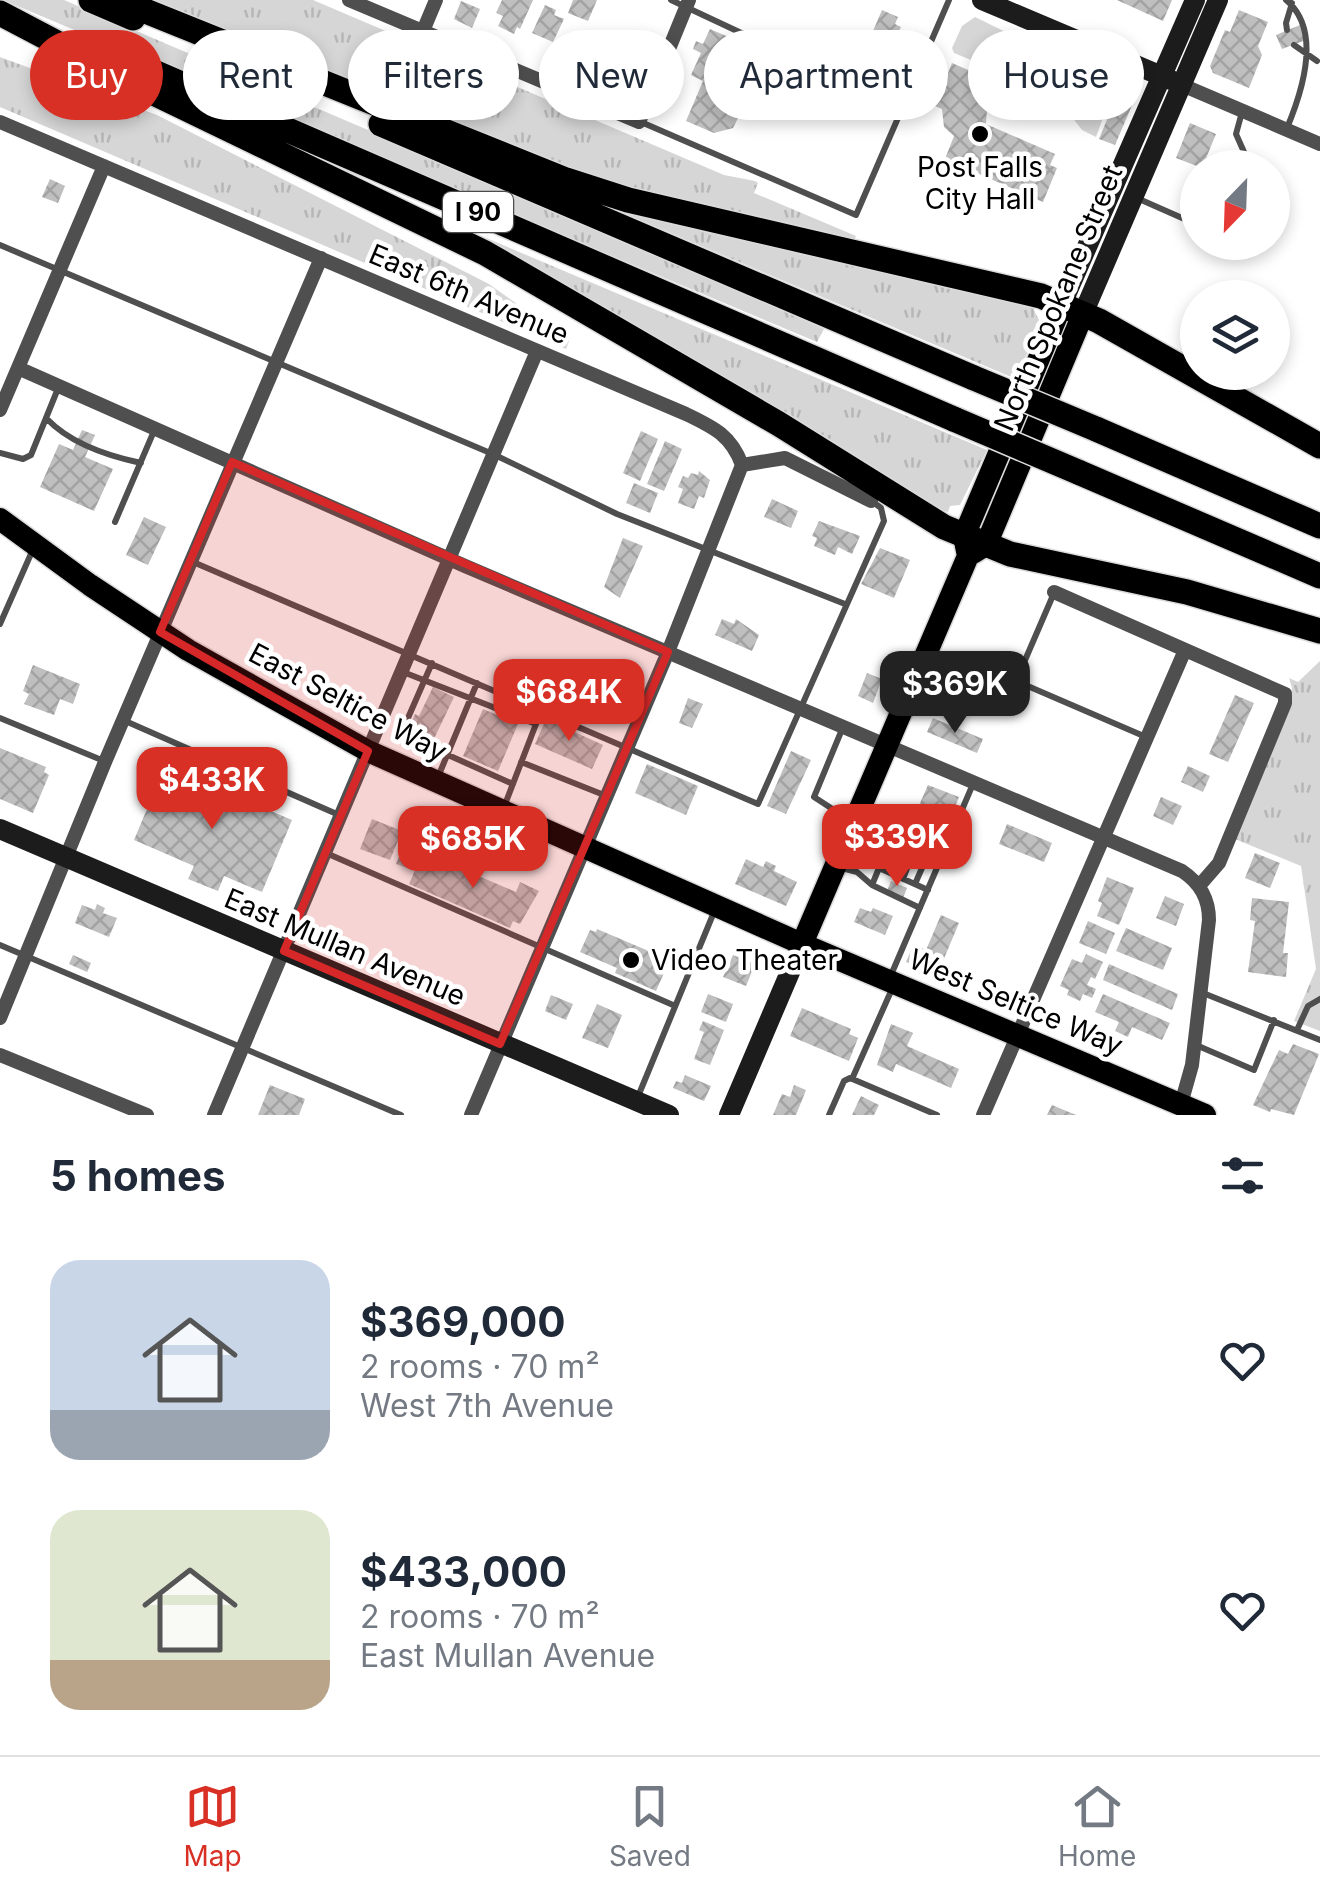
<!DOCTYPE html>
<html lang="en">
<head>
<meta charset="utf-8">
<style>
	:root { --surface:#fff; --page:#f2f2f3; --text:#1f2937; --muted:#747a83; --line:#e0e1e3; --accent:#d93025 }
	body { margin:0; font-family:Inter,sans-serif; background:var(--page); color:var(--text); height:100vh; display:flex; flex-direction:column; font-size:38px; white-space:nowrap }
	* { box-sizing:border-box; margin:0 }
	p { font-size:32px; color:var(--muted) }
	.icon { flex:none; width:55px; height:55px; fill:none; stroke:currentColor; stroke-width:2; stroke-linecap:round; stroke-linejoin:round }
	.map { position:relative; height:1115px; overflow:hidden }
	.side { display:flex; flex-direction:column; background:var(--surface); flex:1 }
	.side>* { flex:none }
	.top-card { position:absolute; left:30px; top:30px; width:1260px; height:90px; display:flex; gap:20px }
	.needle { width:65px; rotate:203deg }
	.controls { position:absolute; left:1180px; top:150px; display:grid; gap:20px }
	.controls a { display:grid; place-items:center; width:110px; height:110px; border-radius:50%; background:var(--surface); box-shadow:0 5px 15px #0003; font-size:50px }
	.price { position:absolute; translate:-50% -85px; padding:0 22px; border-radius:20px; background:var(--accent); color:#fff; font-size:32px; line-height:65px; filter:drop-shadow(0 2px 5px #0008) }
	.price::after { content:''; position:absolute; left:50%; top:60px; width:30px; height:22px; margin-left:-15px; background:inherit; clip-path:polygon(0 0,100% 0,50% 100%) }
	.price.selected { background:#222; color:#fff }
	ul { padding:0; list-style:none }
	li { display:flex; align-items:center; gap:30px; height:250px; padding:0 50px }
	li span { display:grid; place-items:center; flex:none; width:280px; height:200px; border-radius:30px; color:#555 }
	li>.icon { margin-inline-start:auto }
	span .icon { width:120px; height:120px; fill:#fffc; stroke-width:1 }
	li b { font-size:42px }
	h2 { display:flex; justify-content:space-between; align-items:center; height:120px; padding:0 50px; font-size:42px }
	.chip { padding:0 35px; border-radius:45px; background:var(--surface); box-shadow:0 5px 15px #0003; font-size:35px; line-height:90px }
	.chip.selected { background:var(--accent); color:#fff }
	.tab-bar { display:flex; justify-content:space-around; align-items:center; height:140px; border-top:2px solid var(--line); background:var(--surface); font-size:28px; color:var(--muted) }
	.tab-bar a { display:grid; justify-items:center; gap:5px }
	.tab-bar .selected { color:var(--accent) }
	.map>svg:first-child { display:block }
</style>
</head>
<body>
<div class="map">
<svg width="1320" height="1115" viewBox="0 0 1320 1115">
	<defs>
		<pattern id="grass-tufts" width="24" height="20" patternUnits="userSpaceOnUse" patternTransform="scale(2.5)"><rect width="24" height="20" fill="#d6d6d6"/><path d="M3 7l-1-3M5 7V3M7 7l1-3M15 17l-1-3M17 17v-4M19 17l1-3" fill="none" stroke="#b6b6b6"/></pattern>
		<pattern id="building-cross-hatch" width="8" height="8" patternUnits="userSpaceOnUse" patternTransform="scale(2.5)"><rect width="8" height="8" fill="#bfbfbf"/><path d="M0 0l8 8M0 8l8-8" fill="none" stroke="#a2a2a2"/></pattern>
	</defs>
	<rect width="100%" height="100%" fill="#fff"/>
	<path fill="url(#grass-tufts)" d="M3,0H64L646,249L824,329L817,342Z
		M153,0H313L724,175L755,181L758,183L754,193L856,236L854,241L612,188Z
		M975,17L1018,38L993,69L954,53L952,48L962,26Z
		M0,57L157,115L489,284L569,341L566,349L0,107Z
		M1102,72L1115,78L1116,82L1096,137L1082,130L1068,112L1082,78L1099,76Z
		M564,188L1038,304L1033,308L1039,320L1038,328L1016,379Z
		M446,221L987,450L960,505L950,506L948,512L940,510C779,409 611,318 446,221Z
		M1320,661V1031L1294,1021L1316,969L1301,866L1235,839L1289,706L1292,688L1289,678L1298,682Z"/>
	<path fill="url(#building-cross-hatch)" d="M502,0H533L520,29L517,27L514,34L498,26L503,16L496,13Z
		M573,0H597L588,21L568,13Z
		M1117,0H1172L1163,21Z
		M461,1L480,9L472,28L454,19Z
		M545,5L556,10L554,15L564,19L553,42L532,33Z
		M882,10L898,17L895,24L901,27L884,66L862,57Z
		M1239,10L1268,22L1258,46L1262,55L1249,88L1213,73L1210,66L1225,30L1230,32Z
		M1300,25L1306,40L1282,49L1276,35Z
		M710,29L759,50L752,65L762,70L733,128L714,133L686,121L703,81L691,75L701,53L693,49L696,41L703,44Z
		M952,63L989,79L981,98L987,109L986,124L1055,154L1050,165L1057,168L1043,202L945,159L954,136L944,127L942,109L935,106Z
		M1118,93L1130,98L1133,103L1115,145L1099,139Z
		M1190,123L1216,134L1202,168L1176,158Z
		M50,179L65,186L58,203L42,197Z
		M82,430L95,435L85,457L113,469L94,511L40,487L59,444L73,450Z
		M641,431L658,439L640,481L623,473Z
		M665,441L682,449L664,491L647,484Z
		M699,471L710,480L704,498L699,496L694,509L678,503L683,489L678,487L683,476L688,478L691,473L698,475Z
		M634,483L658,493L650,513L626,503Z
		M772,499L798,511L791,528L764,517Z
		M144,517L166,527L148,565L126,555Z
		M819,521L860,536L852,554L838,547L835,555L814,546L817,538L812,536Z
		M623,538L643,546L620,598L604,587Z
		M880,548L910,560L894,598L861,584Z
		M722,619L734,624L736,619L759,635L752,651L715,635Z
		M33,665L80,684L73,704L60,699L54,715L24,704L29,694L23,691Z
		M867,673L882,679L873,703L858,696Z
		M433,687L454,697L433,741L409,728L415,714L419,716Z
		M1235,695L1254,703L1228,762L1209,754Z
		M688,698L703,704L692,728L679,723Z
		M483,709L518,724L498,771L463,756Z
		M933,718L983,739L977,753L927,732Z
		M546,719L603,745L592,769L535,744Z
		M0,748L46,767L44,772L49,775L33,813L0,799Z
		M791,751L811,760L786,814L767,806Z
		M647,764L698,786L686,815L635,793Z
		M165,766L292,820L262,892L224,876L218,891L188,879L194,866L134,840Z
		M1188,766L1210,776L1203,792L1181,782Z
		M928,785L959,797L944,832L923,823L917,810Z
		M1161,797L1182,806L1173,825L1153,816Z
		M372,819L402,831L390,860L360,849Z
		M1007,824L1052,843L1044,862L999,844Z
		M887,829L933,849L925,869L878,850Z
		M409,832L425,839L413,870L396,864Z
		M423,852L516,892L520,882L539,891L520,924L513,921L510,928L409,884Z
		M1255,853L1280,863L1270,888L1245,878Z
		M746,859L763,867L766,861L776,866L774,871L797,882L786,906L735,884Z
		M1107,877L1134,888L1119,925L1097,916L1102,903L1098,901Z
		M891,881L907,888L903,898L887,891Z
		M1165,896L1184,904L1176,926L1156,918Z
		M1252,898L1289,902L1283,953H1288L1286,977L1248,972L1255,921L1250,920Z
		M97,904L105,908L103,913L117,918L109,937L75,923L82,905L95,910Z
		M860,908L871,912L873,908L893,916L885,935L854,922Z
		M941,915L959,923L937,975L906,962L914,944L926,950Z
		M1088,921L1115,933L1106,954L1079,943Z
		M1126,928L1172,948L1163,970L1116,951Z
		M597,929L665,958L664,962L668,964L656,991L615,973L617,968L580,952L590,930L596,932Z
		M1086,954L1103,962L1095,979L1091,977L1087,985L1096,989L1092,998L1083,994L1080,1001L1067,995L1069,990L1060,986L1072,959L1082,963Z
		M73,955L91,963L87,972L69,964Z
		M733,955L755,964L746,986L723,977Z
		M1109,964L1178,994L1172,1010L1103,980Z
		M708,994L733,1004L726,1022L701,1012Z
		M1103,994L1170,1023L1162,1040L1132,1027L1128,1037L1115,1031L1119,1022L1095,1012Z
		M551,995L573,1004L566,1020L545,1011Z
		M597,1004L622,1015L608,1048L582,1038Z
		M802,1008L851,1029L849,1034L858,1038L849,1061L790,1036Z
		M703,1021L724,1030L710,1065L694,1059L704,1032L699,1030Z
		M891,1024L913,1033L907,1046L959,1069L951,1088L896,1064L893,1072L877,1065Z
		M1293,1044L1319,1054L1294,1115L1271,1109L1270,1112L1253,1105L1279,1050L1288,1054Z
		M685,1075L711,1086L704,1101L673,1088L676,1081L682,1083Z
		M270,1085L305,1099L299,1115H258Z
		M794,1085L806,1090L796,1115H773L782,1094L790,1097Z
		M861,1096L879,1105L874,1115H852Z
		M1052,1105L1076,1115H1047Z"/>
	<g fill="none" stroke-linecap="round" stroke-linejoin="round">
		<defs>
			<path id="primary" d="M0,519L90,585L188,650L368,751L802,944L1205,1115
				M973,553L986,545L1083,314
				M802,944L968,556L964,536L1062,304"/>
			<path id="highway" d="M91,0L133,18
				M118,0L566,180L628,200L1041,296L1099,321L1320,446
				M0,13L131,82L485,253L779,424L944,527L1010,554L1187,592L1320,631
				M101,49L956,420
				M381,124L974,378
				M1096,429L1320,526
				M1078,472L1320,576"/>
		</defs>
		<use href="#primary" stroke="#dbdbdb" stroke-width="25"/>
		<use href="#highway" stroke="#dbdbdb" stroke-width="28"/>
		<path stroke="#4f4f4f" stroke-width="6" d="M671,0L767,45L905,100
			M1286,0C1320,28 1305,85 1287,128
			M1287,30L1286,23L1292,3
			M1294,45L1317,61
			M1242,112L1236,134L1244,152L1242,168
			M641,122L856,215L949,0
			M1139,199L1198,225
			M0,245L495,455L617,514L845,604
			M47,419C71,444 108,456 141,463
			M0,453L23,459L31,455L59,386
			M115,522L154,431
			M193,562L758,804L884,521L881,508L873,502
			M1054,593L1016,681L1146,737
			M0,624L34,547
			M432,663L401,734L513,784
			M403,672L536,724
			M0,718L104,761
			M123,720L339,815
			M843,727L814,797L848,819
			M521,762L604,795
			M438,777L477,683
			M504,807L541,711
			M865,812L947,846
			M326,853L673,1005
			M842,868L857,872L872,885L920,908
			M879,868L880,850
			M888,872L894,856
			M903,879L909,863
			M915,884L922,868
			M872,885L879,868L928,890
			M0,945L401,1115
			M891,975L973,784
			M1203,993L1320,1040
			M1297,1030L1308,1006L1320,999
			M1196,1045L1254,1070L1274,1020
			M852,1079L892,989
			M637,1099L714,912
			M829,1115L844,1081L850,1078L937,1115"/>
		<path stroke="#4f4f4f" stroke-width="14" d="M349,0L639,122L689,0
			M423,31L436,0
			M1182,85L1320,144
			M0,122L686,414C713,427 731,435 742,465
			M18,368L465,566L1182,871C1200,883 1209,898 1209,920L1192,1065L1181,1104
			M0,410L104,166
			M742,465L785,458L871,501
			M1054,592L1285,694V703L1219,863L1199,886
			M0,1018L105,762L321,258
			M0,1055L147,1115
			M214,1115L537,351
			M471,1115L668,652L742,465
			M983,1115L1185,650"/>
		<path stroke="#1c1c1c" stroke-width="20" d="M982,0L1171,80
			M1062,304L1195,0
			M1083,314L1218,0
			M0,829L669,1115
			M729,1115L802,944"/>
		<use href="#primary" stroke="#000" stroke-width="22"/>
		<use href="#highway" stroke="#000" stroke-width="25"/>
		<defs>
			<path id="highway-bridge" d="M974,378L1096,429
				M956,420L1078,472"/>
		</defs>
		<use href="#highway-bridge" stroke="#dbdbdb" stroke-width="28" stroke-linecap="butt"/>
		<use href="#highway-bridge" stroke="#000" stroke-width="25"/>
	</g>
	<path fill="#d62828" fill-opacity="0.2" stroke="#d62828" stroke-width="8" stroke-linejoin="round" d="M232,462L668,652L500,1044L284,951L368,751L160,632Z"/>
	<g fill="#000" stroke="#fff" stroke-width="4">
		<circle cx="980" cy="134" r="10"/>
		<circle cx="631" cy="960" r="10"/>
	</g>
	<g text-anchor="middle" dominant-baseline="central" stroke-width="9" stroke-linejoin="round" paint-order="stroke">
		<rect fill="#fff" stroke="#4c4c4c" stroke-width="2.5" x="443" y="192" width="70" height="40" rx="8"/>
		<g font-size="25" font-weight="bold" fill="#000">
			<text x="478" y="212">I 90</text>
		</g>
		<g font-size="28" fill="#000" stroke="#fff">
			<text x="980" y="167">Post Falls<tspan x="980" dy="32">City Hall</tspan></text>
			<text x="651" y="960" text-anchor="start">Video Theater</text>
		</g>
		<g font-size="28" fill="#000" stroke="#fff">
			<text transform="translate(469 294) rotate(23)">East 6th Avenue</text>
			<text transform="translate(1058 298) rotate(-67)">North Spokane Street</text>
			<text transform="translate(348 702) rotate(28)">East Seltice Way</text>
			<text transform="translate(345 947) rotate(23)">East Mullan Avenue</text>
			<text transform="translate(1016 1002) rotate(23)">West Seltice Way</text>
		</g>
	</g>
</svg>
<div class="controls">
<a><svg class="needle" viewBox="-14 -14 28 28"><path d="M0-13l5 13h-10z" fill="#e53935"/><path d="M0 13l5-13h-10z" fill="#747a83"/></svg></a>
<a><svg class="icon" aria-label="layers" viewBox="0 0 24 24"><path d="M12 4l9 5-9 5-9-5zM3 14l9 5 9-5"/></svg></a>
</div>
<b class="price selected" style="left:955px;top:736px">$369K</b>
<b class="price" style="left:569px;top:744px">$684K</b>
<b class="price" style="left:212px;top:832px">$433K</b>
<b class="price" style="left:897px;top:889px">$339K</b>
<b class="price" style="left:473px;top:891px">$685K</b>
<div class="top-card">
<a class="chip selected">Buy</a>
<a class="chip">Rent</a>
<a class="chip">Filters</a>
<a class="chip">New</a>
<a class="chip">Apartment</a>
<a class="chip">House</a>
</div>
</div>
<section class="side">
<h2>5 homes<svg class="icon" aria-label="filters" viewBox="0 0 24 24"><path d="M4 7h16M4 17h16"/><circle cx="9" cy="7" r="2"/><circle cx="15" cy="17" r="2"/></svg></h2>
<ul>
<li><span style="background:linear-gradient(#c9d6e8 75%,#9aa5b1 0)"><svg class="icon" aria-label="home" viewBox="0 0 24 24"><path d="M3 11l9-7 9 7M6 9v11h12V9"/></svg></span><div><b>$369,000</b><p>2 rooms · 70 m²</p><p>West 7th Avenue</p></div><svg class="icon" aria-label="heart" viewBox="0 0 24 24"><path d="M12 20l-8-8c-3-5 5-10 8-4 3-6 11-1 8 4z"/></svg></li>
<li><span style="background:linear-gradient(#dfe7d0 75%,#b9a48a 0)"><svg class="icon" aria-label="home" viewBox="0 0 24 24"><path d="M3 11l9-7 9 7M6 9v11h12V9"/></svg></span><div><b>$433,000</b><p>2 rooms · 70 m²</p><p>East Mullan Avenue</p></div><svg class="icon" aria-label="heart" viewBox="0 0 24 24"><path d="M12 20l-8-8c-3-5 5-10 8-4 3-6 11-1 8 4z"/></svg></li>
</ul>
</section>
<nav class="tab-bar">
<a class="selected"><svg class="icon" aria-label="map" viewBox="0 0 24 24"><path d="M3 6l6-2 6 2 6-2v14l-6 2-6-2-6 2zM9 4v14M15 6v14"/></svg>Map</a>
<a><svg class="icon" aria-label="saved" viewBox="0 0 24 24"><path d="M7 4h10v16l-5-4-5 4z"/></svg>Saved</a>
<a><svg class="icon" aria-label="home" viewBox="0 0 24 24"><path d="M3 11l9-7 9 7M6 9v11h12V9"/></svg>Home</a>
</nav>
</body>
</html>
